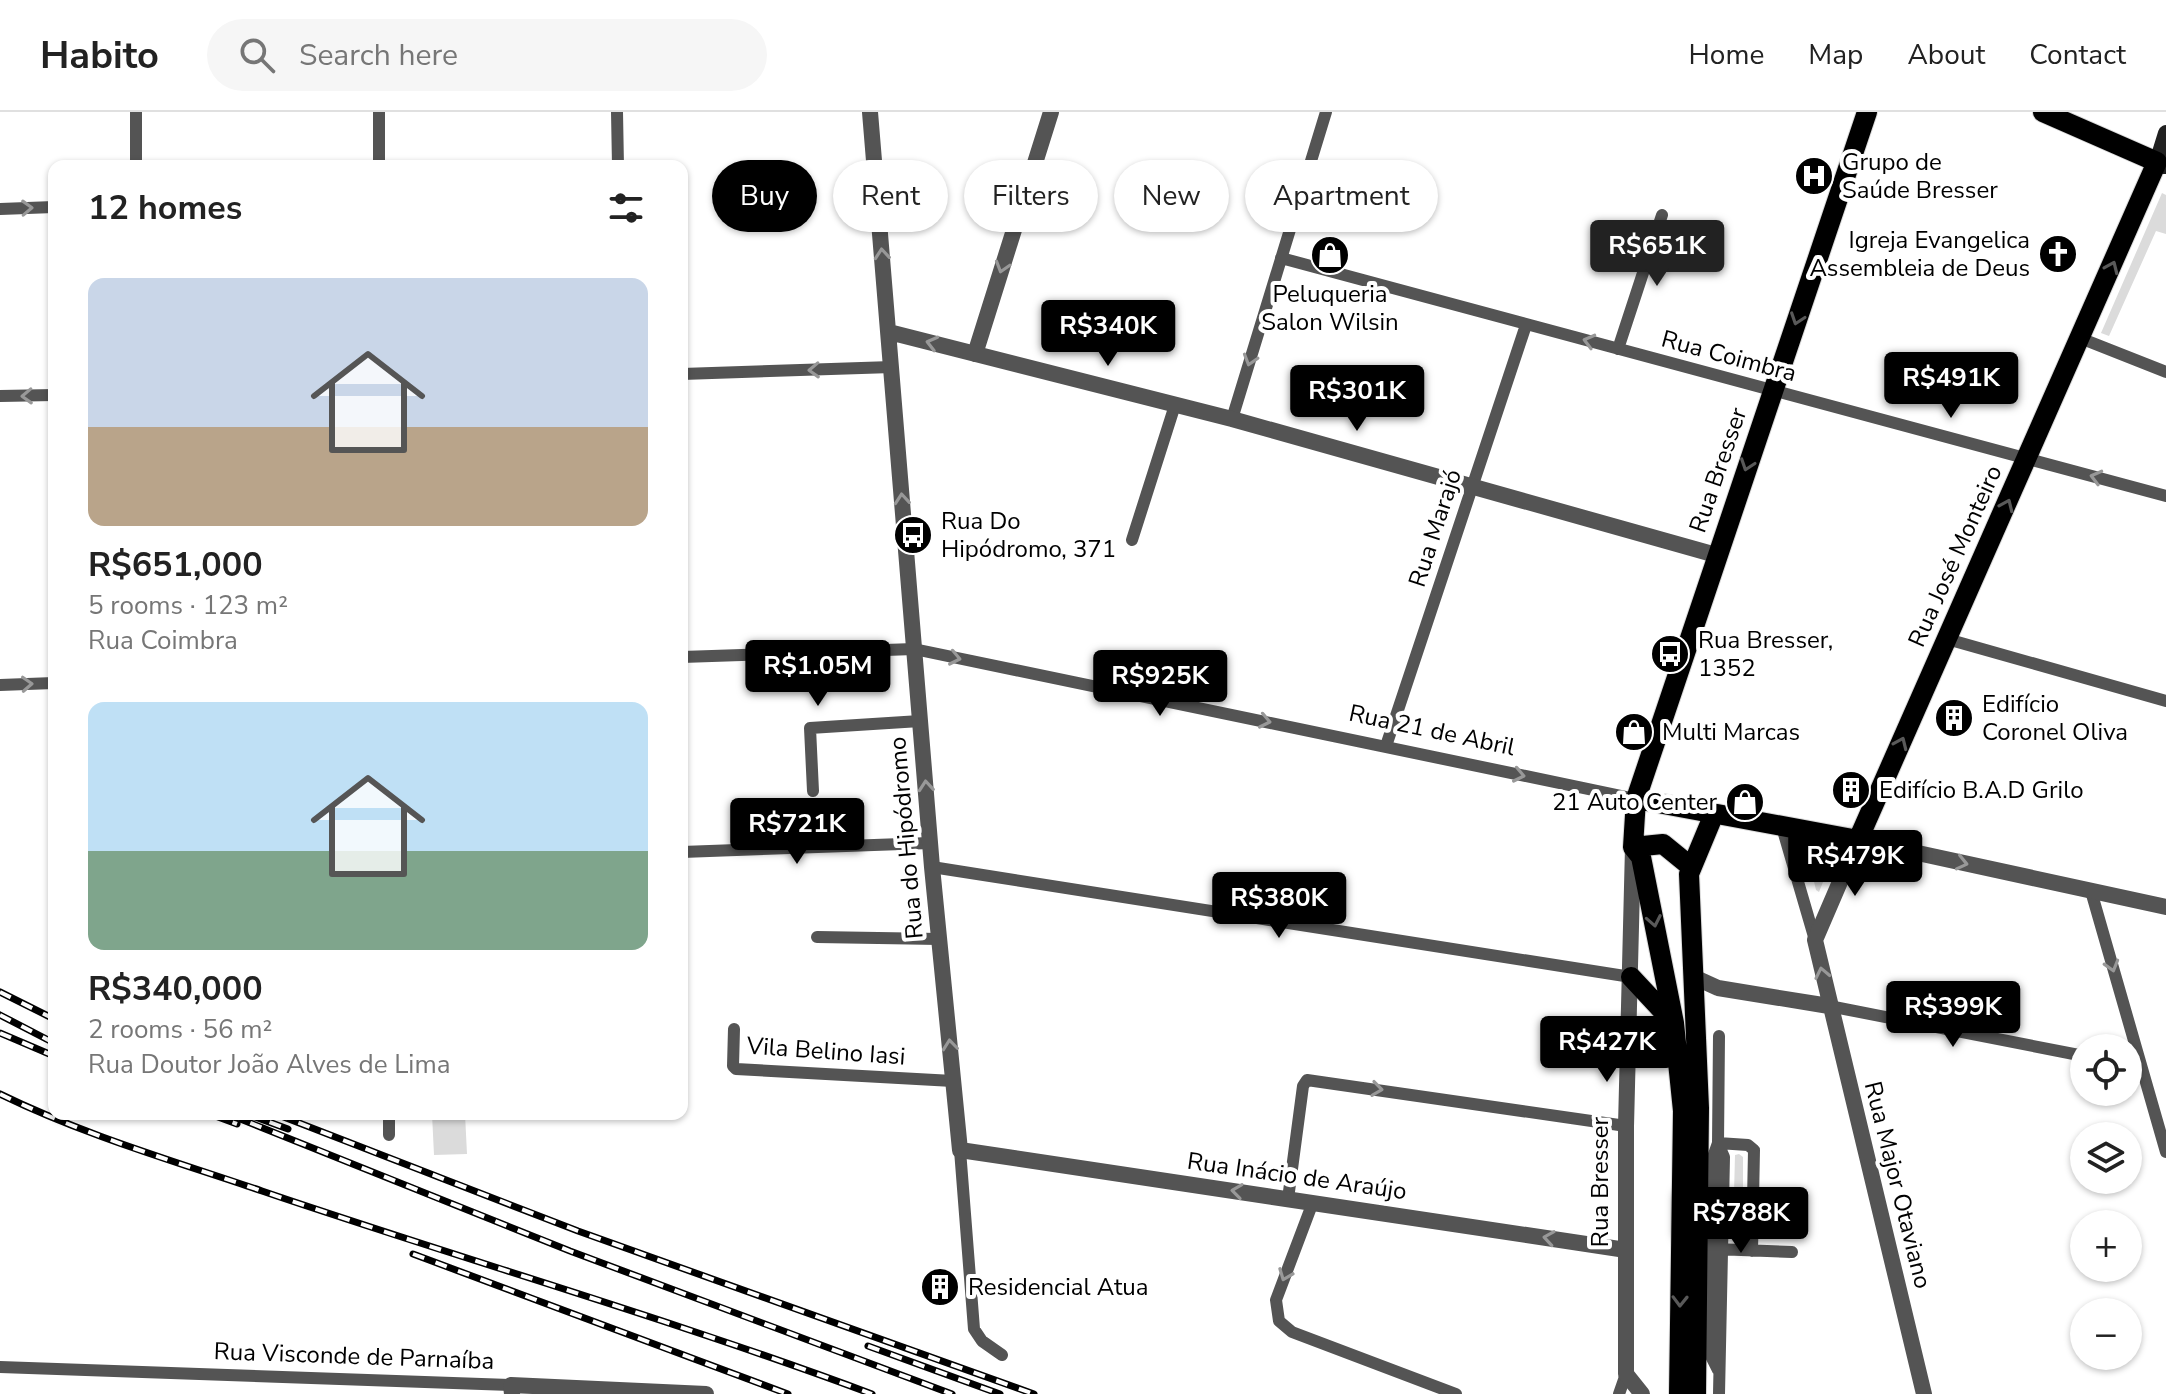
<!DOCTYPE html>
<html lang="en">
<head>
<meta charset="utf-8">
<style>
	:root { --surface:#fff; --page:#f6f6f6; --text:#222; --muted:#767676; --line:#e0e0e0; --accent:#000 }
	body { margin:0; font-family:"Nunito Sans",sans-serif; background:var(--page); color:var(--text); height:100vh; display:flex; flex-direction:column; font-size:30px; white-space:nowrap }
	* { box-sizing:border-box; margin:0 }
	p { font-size:26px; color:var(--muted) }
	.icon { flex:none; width:44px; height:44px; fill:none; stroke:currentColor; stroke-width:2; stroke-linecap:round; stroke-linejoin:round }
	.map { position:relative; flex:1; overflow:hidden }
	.side { position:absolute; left:48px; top:48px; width:640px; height:960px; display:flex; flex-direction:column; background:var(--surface); border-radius:16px; box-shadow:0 2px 6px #0004 }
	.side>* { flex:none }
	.top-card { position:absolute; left:712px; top:48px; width:760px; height:72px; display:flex; gap:16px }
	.tools { position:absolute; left:2070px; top:922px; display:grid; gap:16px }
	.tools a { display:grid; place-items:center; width:72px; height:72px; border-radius:50%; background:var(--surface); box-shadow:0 2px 6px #0004; font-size:40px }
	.price { position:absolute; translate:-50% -68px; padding:0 18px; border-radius:8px; background:var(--accent); color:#fff; font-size:26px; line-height:52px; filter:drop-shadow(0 2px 4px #0008) }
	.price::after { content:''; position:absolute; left:50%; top:48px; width:24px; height:18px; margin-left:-12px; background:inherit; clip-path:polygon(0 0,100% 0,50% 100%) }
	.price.active { background:#222; color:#fff }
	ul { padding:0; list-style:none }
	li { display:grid; align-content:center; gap:16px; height:424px; padding:0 40px }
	li span { display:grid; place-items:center; height:248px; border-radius:16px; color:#555 }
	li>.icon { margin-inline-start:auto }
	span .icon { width:144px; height:144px; fill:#fffc; stroke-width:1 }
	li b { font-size:34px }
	h2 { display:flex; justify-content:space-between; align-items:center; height:96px; padding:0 40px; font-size:34px }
	.pill { padding:0 28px; border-radius:36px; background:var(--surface); box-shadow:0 2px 6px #0004; font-size:28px; line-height:72px }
	.pill.active { background:var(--accent); color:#fff }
	header { display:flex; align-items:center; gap:48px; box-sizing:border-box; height:112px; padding:0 40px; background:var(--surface); border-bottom:2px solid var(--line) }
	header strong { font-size:38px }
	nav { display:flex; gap:44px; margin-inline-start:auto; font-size:28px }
	.search { width:560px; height:72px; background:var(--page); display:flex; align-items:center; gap:20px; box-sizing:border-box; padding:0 28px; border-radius:44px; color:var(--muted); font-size:30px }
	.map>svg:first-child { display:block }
</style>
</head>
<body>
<header>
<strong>Habito</strong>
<div class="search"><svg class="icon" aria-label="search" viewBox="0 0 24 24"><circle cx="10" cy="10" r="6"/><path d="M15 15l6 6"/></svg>Search here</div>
<nav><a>Home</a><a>Map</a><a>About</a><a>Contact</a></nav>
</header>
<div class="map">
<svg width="2166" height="1282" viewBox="0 0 2166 1282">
	<rect width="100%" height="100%" fill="#fff"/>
	<path fill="#dbdbdb" d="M2162,81L2166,83V122L2156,119L2109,224L2101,221Z
		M1805,732L1835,740L1819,780L1816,778Z
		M432,1002H465L467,1042L434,1043Z
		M1739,1042L1743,1045V1125L1739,1129L1733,1121L1735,1043Z"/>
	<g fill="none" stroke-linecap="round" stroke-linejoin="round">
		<defs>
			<path id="primary" d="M1636,687L1858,728L2157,50L2043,0
				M1633,735L1663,732L1690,754
				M1631,865L1674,911
				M1679,1282L1683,999L1674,911L1641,745L1633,735L1636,687L1867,0
				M1696,1282L1699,996L1689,762L1714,702"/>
		</defs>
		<use href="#primary" stroke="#dbdbdb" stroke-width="22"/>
		<path stroke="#545454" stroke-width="12" d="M136,0V54
			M379,0V54
			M617,0L618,54
			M0,97L54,95
			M1281,146L2166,384
			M2080,226L2166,260
			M1618,237L1662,103
			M682,262L892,255
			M0,284L54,283
			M1232,307L1326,0
			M1132,428L1175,293
			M1947,527L2166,589
			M682,545L914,537L1636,687
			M0,573L54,571
			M1386,634L1526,213
			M813,679L810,616L920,609
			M1782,715L1815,828
			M682,740L930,731
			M932,755L1631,865
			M2091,779L2166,1040
			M817,825L939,827
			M1829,894L2084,944
			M734,917L733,954L736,957L953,969
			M1719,924L1718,1031L1724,1045L1719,1282
			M389,1002V1023
			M1718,1031L1748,1033L1754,1038L1752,1139
			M960,1038L974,1217L982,1229L1002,1243
			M1288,1087L1303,974L1307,968L1626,1014
			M1313,1090L1276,1188L1279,1209L1292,1220L1456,1282
			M1715,1137L1792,1140
			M0,1255L511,1273
			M1718,1258L1711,1244L1713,1045L1718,1031
			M1619,1282L1626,1262"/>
		<path stroke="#545454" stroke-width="16" d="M870,0L932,755L960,1038L1626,1138
			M889,220L1232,307L1716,443
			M975,242L1051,0
			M1633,735L1626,1014V1262L1642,1282
			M1696,866L1718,876L1829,894
			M512,1282L511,1273L706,1282
			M1924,1282L1815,828L1858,728L2166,795"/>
		<path stroke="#212121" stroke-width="16" d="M2165,54L2157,50L2166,21"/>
		<use href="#primary" stroke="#000" stroke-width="20"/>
		<defs>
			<path id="rail" d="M0,880L54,907
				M0,903L54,931
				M0,921L54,944
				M0,982C84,1023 174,1049 262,1079C465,1148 671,1207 872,1282
				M210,1002L237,1012
				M228,1002L570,1139L952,1282
				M247,1002L288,1017
				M276,1002L578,1119L1034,1282
				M413,1142L788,1282
				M868,1234L1000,1282"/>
		</defs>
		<use href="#rail" stroke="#000" stroke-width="7"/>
		<use href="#rail" stroke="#fff" stroke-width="4" stroke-dasharray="12" stroke-linecap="butt"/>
	</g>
	<defs><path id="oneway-chevron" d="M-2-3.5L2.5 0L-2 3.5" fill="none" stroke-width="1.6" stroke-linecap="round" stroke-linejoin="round" transform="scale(2)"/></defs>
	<g stroke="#989898">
		<use href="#oneway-chevron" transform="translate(27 96) rotate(-2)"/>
		<use href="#oneway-chevron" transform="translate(882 142) rotate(-95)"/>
		<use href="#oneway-chevron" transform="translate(1002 155) rotate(107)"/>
		<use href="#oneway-chevron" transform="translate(1589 229) rotate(-165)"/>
		<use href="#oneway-chevron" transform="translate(932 231) rotate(-166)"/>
		<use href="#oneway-chevron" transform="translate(1250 248) rotate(107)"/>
		<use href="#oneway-chevron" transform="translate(814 258) rotate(178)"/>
		<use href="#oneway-chevron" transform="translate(27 284) rotate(178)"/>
		<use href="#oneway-chevron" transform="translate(2096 365) rotate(-165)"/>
		<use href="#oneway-chevron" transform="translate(902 387) rotate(-95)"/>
		<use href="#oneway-chevron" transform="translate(955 546) rotate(12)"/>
		<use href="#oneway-chevron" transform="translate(27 572) rotate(-3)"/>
		<use href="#oneway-chevron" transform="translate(1265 609) rotate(12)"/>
		<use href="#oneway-chevron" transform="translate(1519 663) rotate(12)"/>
		<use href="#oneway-chevron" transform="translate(926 674) rotate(-95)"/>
		<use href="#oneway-chevron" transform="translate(1962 751) rotate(13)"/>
		<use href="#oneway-chevron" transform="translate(2112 854) rotate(74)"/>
		<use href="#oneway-chevron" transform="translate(1822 861) rotate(-102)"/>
		<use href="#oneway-chevron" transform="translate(950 933) rotate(-96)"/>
		<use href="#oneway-chevron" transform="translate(1377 977) rotate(8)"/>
		<use href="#oneway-chevron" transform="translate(1237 1079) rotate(-172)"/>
		<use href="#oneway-chevron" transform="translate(1549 1126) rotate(-171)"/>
		<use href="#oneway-chevron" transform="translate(1285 1163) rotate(111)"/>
	</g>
	<g stroke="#595959">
		<use href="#oneway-chevron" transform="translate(2112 155) rotate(-66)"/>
		<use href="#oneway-chevron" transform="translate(1797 207) rotate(109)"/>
		<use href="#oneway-chevron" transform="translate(1747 353) rotate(109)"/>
		<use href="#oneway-chevron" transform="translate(2007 393) rotate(-66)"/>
		<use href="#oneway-chevron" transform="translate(1901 631) rotate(-66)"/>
		<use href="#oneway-chevron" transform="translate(1654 809) rotate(79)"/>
		<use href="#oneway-chevron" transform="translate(1680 1189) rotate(91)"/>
	</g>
	<defs>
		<symbol id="hospital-disc" viewBox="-11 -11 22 22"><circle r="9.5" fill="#000" stroke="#fff"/><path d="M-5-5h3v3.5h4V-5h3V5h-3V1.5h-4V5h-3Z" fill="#fff"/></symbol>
		<symbol id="church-disc" viewBox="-11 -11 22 22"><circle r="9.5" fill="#000" stroke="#fff"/><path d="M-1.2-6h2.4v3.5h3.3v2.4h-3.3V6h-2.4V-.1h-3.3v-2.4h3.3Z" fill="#fff"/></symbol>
		<symbol id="shop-disc" viewBox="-11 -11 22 22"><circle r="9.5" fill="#000" stroke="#fff"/><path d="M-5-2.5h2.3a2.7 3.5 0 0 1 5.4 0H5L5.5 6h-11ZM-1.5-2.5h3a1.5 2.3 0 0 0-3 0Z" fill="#fff"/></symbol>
		<symbol id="bus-disc" viewBox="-11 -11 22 22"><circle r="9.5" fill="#000" stroke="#fff"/><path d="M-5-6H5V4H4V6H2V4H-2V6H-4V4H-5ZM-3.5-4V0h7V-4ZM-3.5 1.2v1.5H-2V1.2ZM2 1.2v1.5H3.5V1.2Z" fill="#fff"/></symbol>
		<symbol id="building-disc" viewBox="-11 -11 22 22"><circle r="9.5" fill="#000" stroke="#fff"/><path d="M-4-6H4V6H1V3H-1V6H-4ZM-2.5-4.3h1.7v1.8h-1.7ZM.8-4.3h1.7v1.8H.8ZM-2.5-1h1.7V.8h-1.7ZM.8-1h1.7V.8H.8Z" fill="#fff"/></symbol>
	</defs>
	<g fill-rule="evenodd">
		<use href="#hospital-disc" x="1792" y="42" width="44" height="44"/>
		<use href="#church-disc" x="2036" y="120" width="44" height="44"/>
		<use href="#shop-disc" x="1308" y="121" width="44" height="44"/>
		<use href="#bus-disc" x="891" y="401" width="44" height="44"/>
		<use href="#bus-disc" x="1648" y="520" width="44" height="44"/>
		<use href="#building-disc" x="1932" y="584" width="44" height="44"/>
		<use href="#shop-disc" x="1612" y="598" width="44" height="44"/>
		<use href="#building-disc" x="1829" y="656" width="44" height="44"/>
		<use href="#shop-disc" x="1723" y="668" width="44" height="44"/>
		<use href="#building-disc" x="918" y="1153" width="44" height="44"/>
	</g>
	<g text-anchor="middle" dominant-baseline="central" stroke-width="8" stroke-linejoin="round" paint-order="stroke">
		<g font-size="24" fill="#000" stroke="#fff" text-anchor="start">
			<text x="1842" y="50">Grupo de<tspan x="1842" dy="28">Saúde Bresser</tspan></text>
			<text x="2030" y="128" text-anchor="end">Igreja Evangelica<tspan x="2030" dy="28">Assembleia de Deus</tspan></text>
			<text x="1330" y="182" text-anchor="middle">Peluqueria<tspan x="1330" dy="28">Salon Wilsin</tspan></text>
			<text x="941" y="409">Rua Do<tspan x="941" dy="28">Hipódromo, 371</tspan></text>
			<text x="1698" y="528">Rua Bresser,<tspan x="1698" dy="28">1352</tspan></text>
			<text x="1982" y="592">Edifício<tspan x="1982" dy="28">Coronel Oliva</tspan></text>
			<text x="1662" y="620">Multi Marcas</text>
			<text x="1879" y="678">Edifício B.A.D Grilo</text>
			<text x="1717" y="690" text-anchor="end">21 Auto Center</text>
			<text x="968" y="1175">Residencial Atua</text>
		</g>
		<g font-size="24" fill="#000" stroke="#fff">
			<text transform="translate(1729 244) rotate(15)">Rua Coimbra</text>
			<text transform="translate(1718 358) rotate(-71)">Rua Bresser</text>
			<text transform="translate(1435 416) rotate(-72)">Rua Marajó</text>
			<text transform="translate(1955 444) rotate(-66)">Rua José Monteiro</text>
			<text transform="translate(1432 618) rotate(12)">Rua 21 de Abril</text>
			<text transform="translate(906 726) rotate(-95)">Rua do Hipódromo</text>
			<text transform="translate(826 939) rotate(4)">Vila Belino Iasi</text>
			<text transform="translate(1297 1064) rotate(8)">Rua Inácio de Araújo</text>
			<text transform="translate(1600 1070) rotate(-90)">Rua Bresser</text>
			<text transform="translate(1898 1073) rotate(76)">Rua Major Otaviano</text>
			<text transform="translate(354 1244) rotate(2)">Rua Visconde de Parnaíba</text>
		</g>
	</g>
</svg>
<div class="tools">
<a><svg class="icon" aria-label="locate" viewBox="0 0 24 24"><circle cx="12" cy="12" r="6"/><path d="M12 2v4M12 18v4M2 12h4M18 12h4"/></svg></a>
<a><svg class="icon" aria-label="layers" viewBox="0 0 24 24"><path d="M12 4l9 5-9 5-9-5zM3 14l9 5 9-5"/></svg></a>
<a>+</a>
<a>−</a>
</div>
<b class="price active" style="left:1657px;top:176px">R$651K</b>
<b class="price" style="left:1108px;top:256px">R$340K</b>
<b class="price" style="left:1951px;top:308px">R$491K</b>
<b class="price" style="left:1357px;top:321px">R$301K</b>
<b class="price" style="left:818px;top:596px">R$1.05M</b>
<b class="price" style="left:1160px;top:606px">R$925K</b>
<b class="price" style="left:797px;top:754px">R$721K</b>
<b class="price" style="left:1855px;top:786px">R$479K</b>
<b class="price" style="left:1279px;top:828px">R$380K</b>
<b class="price" style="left:1953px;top:937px">R$399K</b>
<b class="price" style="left:1607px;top:972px">R$427K</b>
<b class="price" style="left:1741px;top:1143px">R$788K</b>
<div class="top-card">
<a class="pill active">Buy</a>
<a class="pill">Rent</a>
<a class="pill">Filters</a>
<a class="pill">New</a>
<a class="pill">Apartment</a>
</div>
<section class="side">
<h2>12 homes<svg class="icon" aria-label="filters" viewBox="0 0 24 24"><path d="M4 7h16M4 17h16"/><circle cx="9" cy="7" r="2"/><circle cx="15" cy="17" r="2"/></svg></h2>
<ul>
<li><span style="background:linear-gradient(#c9d6e8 60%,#b9a48a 0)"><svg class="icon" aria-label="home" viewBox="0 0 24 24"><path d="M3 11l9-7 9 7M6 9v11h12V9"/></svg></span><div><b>R$651,000</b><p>5 rooms · 123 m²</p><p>Rua Coimbra</p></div></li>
<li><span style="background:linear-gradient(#bfe0f5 60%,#7fa58c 0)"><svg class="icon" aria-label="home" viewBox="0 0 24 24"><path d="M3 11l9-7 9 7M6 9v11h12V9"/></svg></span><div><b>R$340,000</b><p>2 rooms · 56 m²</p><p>Rua Doutor João Alves de Lima</p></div></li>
</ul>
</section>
</div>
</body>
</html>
